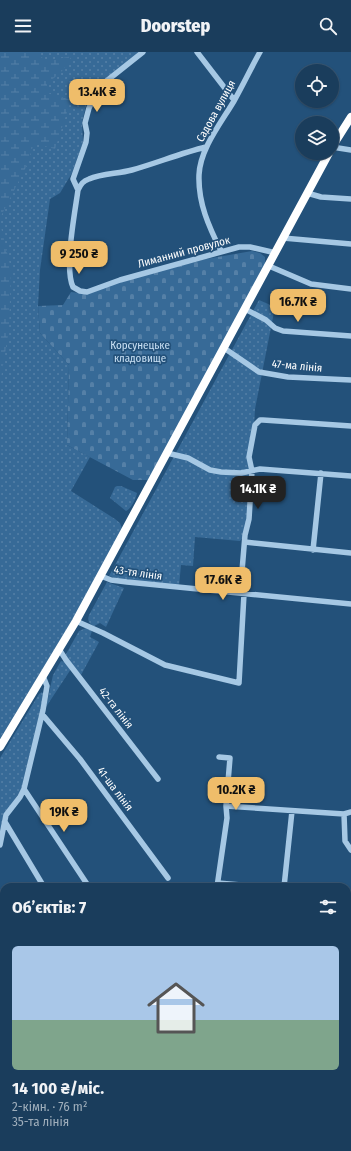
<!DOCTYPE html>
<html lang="uk">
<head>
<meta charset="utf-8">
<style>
	:root { --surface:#1a3d5c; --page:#274865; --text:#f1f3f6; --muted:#9faebb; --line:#385672; --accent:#efbd6a }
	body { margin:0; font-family:"Fira Sans Condensed",sans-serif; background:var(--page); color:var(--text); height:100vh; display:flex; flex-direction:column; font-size:15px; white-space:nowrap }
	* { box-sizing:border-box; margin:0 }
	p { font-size:13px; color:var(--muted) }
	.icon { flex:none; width:22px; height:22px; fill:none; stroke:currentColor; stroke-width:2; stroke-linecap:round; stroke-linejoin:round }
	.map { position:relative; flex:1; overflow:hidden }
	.drawer { position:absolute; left:0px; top:831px; width:351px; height:268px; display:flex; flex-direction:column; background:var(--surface); border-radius:12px 12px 0 0; box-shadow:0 1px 3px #0004,0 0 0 1px var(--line) }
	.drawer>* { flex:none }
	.tools { position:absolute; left:295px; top:12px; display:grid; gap:8px }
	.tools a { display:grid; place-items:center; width:44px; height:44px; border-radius:50%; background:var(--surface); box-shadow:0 1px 3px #0004,0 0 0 1px var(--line); font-size:20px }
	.price { position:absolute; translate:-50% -34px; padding:0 9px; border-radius:8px; background:var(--accent); color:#111; font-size:13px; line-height:26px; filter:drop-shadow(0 1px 2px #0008) }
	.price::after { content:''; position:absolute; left:50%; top:24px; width:12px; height:9px; margin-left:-6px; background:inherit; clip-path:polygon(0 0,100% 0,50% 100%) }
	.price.on { background:#222; color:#fff }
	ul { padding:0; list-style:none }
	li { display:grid; align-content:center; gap:8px; height:212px; padding:0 12px }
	li span { display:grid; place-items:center; height:124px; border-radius:6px; color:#555 }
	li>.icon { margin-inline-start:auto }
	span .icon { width:72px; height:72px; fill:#fffc; stroke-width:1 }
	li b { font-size:17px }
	h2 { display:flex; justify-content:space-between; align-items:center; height:48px; padding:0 12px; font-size:17px }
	header { display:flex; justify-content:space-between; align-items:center; height:52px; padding:0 12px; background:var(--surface); font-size:18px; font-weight:800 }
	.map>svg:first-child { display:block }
</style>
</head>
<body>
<header><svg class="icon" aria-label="menu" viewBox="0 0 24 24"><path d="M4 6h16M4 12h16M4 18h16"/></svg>Doorstep<svg class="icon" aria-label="search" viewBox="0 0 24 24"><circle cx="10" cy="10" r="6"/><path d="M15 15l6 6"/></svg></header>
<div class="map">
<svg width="351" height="1099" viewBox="0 0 351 1099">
	<defs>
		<pattern id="grass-dots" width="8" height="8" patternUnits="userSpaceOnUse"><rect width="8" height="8" fill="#376a97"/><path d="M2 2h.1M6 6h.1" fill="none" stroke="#5580a7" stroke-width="1.8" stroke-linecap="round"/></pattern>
		<pattern id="wetland-marsh" width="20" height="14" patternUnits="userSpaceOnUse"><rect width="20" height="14" fill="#376a97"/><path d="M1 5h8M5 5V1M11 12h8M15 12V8" fill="none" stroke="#5580a7"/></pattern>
		<pattern id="cemetery-stones" width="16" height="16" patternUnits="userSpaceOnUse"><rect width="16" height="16" fill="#376a97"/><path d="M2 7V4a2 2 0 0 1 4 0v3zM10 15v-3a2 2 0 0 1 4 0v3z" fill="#5580a7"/></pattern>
	</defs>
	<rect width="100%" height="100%" fill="#23517a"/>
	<path fill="url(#grass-dots)" d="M0,0H141L98,35L86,54L82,70L83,90L72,121L60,141L50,147L40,218L38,254L40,281L69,313L67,393L90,405L71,439L115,467L120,471L122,477L71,570L0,687Z
		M259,248L275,255L255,357L254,375L250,399L252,413L245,483L240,489L195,485L193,514L181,513L179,534L119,527L109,524Z
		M117,434H121L137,441C136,447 131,457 126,459L110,446L115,435Z
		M107,530L124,536L106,575L100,571L94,574C89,572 87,569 89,563Z
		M86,576L92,579L90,585L99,590L81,623L67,607L66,602L79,579Z
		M61,609L65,610L71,617L46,655L53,623Z
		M42,640L44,643L21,738L3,765L0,779V706L39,642Z
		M4,1065V1095H101L102,1099H0V1068Z"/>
	<path fill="url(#wetland-marsh)" d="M0,0H34L47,9L72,4L62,19L47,32V41L71,48L55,97L34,91L27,113L0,166Z
		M0,171L11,217L9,277L0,332Z
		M30,1095H79V1099H33Z"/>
	<path fill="url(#cemetery-stones)" d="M252,199L260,201L265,205V214L148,428H133L67,393L69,313L40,281L38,254L63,253L71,240L88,242L115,231L206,207Z"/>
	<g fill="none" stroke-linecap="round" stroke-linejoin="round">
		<path stroke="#a6c8e4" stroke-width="5.5" d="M197,0L234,48
			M206,95C181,101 157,111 132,118C118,122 102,121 89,127C83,129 81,132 78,138C75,160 64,216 73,235L80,239L87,240L120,228L239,195H250L276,201
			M332,95L351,98
			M78,138L73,127L86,90L87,81L85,71L89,56L99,35L143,0
			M307,141L321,145L351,147
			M283,186L351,192
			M221,199C209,175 198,151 199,123C200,97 221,71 234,49C243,33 251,16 260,0
			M269,214L311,232L351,237
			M245,257L266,268L275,276L283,279L351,284
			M224,296L259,320L288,325L351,328
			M167,401L188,406L210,418L221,420L241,421L260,417L351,424
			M245,490L351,501
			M313,498L321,421
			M101,524L111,528L127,530L351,552
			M76,569L103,581L165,613L239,631L244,542L242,519L245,483L249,467L252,419L249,405L255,373L260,368H263L351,374
			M59,597L66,608L158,727
			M42,662L80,707L168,826
			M24,737L89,835
			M226,754L344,762L351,760
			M344,762L345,789L351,798
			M5,770L44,835
			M0,793L6,763L20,745L24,737L43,658L47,634L43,624
			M218,831L263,835
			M217,835L227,766L226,754L230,706L219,705
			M284,835L292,759
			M347,870L351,867
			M0,875L4,874
			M0,911L4,910
			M0,932L4,936
			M347,949L351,944
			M347,1009L351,1010
			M0,1041L4,1045
			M347,1072L351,1071
			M105,1095L106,1099
			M213,1099L215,1095"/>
		<path stroke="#fff" stroke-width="8" d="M332,95L351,65
			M0,695L76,569L329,101"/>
	</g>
	<g text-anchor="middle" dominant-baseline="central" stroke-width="3.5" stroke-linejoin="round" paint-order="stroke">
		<g font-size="11" fill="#fff" stroke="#23517a">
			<text transform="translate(216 59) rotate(-61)">Садова вулиця</text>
			<text transform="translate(184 200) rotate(-15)">Лиманний провулок</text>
			<text transform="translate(297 314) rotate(5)">47-ма лінія</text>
			<text transform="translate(138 521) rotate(8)">43-тя лінія</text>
			<text transform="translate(116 656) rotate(52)">42-га лінія</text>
			<text transform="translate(115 737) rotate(53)">41-ша лінія</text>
		</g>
		<g font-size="11" fill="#c9e0f4" stroke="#23517a">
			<text x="140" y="293">Корсунецьке<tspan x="140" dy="13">кладовище</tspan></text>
		</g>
	</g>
</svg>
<div class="tools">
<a><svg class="icon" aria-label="locate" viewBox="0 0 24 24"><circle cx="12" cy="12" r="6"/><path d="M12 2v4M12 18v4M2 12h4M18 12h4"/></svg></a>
<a><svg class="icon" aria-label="layers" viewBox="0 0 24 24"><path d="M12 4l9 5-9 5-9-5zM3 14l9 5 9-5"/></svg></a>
</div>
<b class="price" style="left:97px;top:61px">13.4K ₴</b>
<b class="price" style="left:79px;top:223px">9 250 ₴</b>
<b class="price" style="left:298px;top:271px">16.7K ₴</b>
<b class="price on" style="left:258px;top:458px">14.1K ₴</b>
<b class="price" style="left:223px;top:549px">17.6K ₴</b>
<b class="price" style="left:236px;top:759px">10.2K ₴</b>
<b class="price" style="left:64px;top:781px">19K ₴</b>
<section class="drawer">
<h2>Об’єктів: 7<svg class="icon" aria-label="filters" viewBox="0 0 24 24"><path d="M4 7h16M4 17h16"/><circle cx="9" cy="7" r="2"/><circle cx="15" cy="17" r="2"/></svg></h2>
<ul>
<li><span style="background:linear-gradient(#a9c7e8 60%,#7fa58c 0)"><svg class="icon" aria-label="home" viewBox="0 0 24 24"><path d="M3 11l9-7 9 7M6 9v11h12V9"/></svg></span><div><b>14 100 ₴/міс.</b><p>2-кімн. · 76 m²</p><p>35-та лінія</p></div></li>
</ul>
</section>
</div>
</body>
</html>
